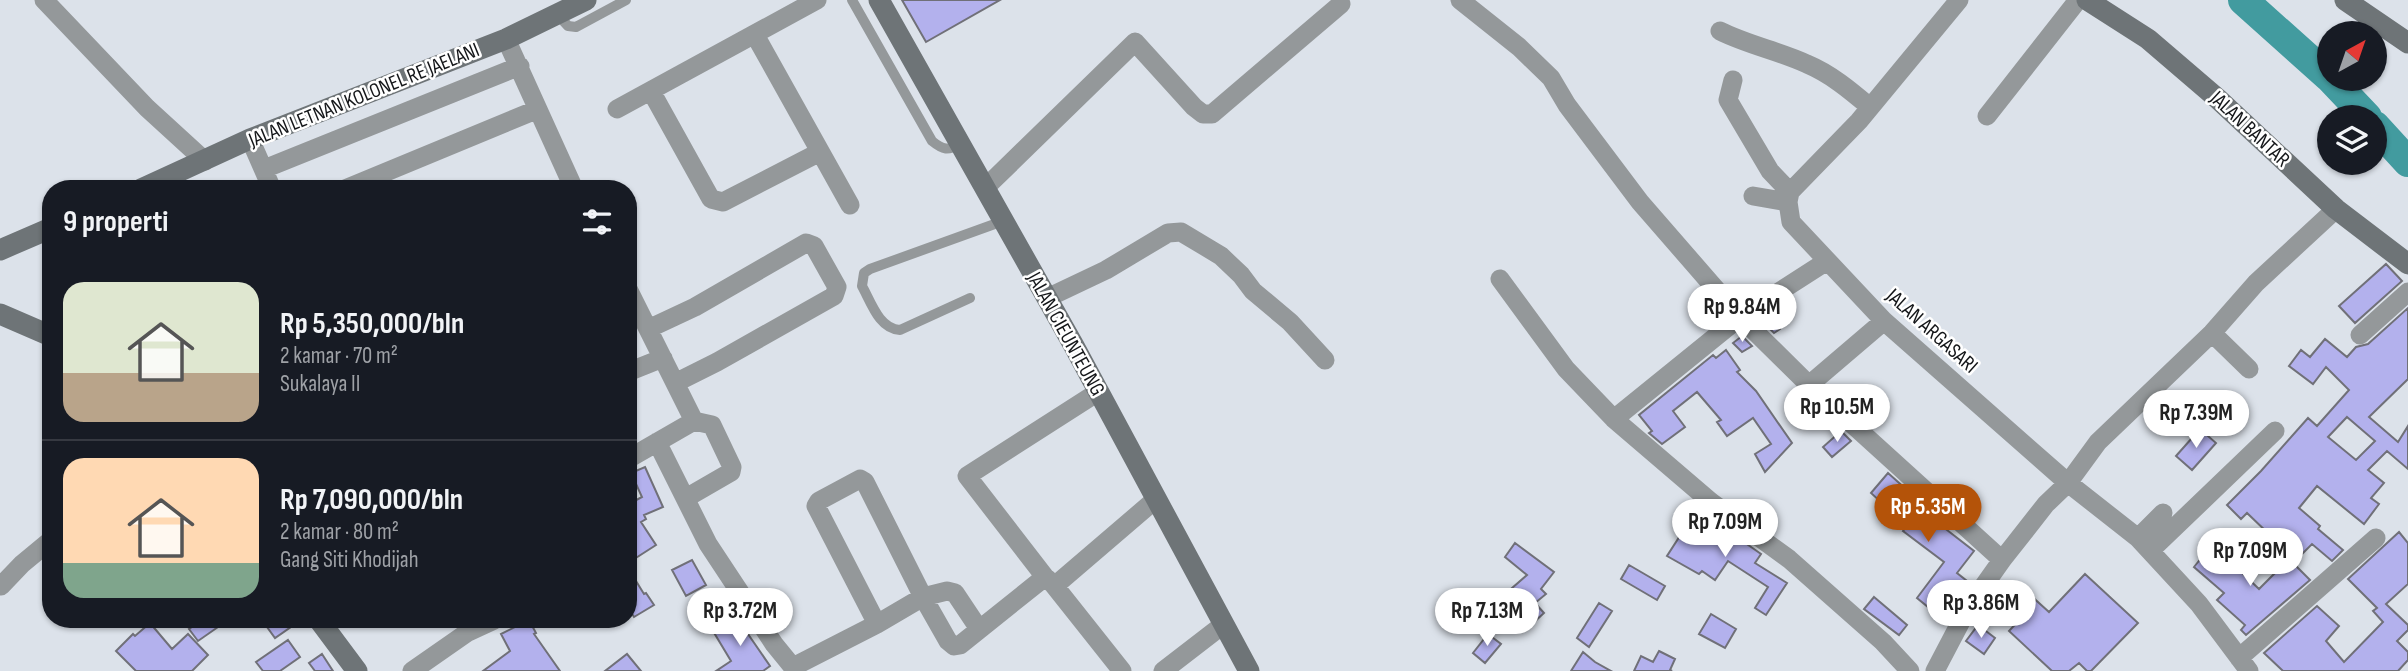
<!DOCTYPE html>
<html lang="id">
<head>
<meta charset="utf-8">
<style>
	:root { --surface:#171b24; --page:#20242c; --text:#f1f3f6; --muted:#9ea1a6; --line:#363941; --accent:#b45309 }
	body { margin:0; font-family:"Sofia Sans Condensed",sans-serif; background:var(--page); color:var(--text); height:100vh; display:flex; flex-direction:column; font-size:26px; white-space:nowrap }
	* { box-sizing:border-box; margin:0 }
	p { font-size:23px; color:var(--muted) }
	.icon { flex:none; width:38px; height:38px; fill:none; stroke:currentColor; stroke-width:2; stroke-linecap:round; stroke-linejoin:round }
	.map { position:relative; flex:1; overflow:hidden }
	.drawer { position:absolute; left:42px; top:180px; width:595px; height:448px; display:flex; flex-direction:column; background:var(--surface); border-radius:28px; box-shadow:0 2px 5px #0004 }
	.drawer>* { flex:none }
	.needle { width:46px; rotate:40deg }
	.buttons { position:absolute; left:2317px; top:21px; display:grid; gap:14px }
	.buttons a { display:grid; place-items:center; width:70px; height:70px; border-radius:50%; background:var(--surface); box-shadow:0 2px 5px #0004; font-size:35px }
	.price { position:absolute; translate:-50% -60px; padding:0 16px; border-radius:24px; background:#fff; color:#222; font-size:23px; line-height:46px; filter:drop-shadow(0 2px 4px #0008) }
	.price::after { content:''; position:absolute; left:50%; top:42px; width:21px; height:16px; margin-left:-10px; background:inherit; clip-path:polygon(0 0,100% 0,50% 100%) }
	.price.selected { background:var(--accent); color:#fff }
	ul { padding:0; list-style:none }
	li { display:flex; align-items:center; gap:21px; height:175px; padding:0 21px }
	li+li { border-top:2px solid var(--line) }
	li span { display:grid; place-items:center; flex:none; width:196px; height:140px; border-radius:21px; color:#555 }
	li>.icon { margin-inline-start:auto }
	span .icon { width:84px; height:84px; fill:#fffc; stroke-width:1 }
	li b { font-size:30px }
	h2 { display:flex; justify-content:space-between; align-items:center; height:84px; padding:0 21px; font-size:30px }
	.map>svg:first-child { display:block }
</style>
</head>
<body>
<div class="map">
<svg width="2408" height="671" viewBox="0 0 2408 671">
	<rect width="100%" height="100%" fill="#dce2ea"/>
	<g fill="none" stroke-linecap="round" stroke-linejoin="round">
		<path stroke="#429b9f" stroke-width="30" d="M2243,0L2329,77
			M2331,79L2367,117
			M2375,126L2408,162"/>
	</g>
	<path fill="#b3b1ed" stroke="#707078" stroke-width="2" fill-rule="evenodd" d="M902,0H1000L926,42Z
		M2386,264L2402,281L2355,323L2339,306Z
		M2408,308V379L2369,417L2398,442L2408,426V469L2387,451L2368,470L2384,483L2371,498L2379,504L2364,524L2317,486L2299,508L2320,526L2318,529L2343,550L2332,561L2312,544L2296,560L2247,513L2241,519L2227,505L2261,471L2308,418L2317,426L2349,390L2326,367L2313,384L2289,366L2301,350L2310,357L2325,339L2347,357L2356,347L2368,344ZM2347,417L2375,441L2356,460L2328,437Z
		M1771,315L1780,329L1774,333L1762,321Z
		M1742,336L1752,346L1742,352L1733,343Z
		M1726,350L1740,370L1737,372L1756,391L1792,443L1765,472L1755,454L1771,444L1753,418L1727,436L1717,422L1721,420L1697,392L1673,411L1685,427L1662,444L1649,433L1652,431L1639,415L1713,355L1716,358Z
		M1810,403L1822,413L1815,420L1803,410Z
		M2200,429L2216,443L2192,470L2176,456Z
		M1841,431L1851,441L1832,457L1823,447Z
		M645,467L663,507L644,515L646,519L641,522L656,545L628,563V503L629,504L642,497L631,473Z
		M1888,473L1937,517L1934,520L1974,551L1957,573L1967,581L1950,601L1956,605L1945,621L1917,598L1944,562L1903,531L1907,526L1871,493Z
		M1714,521L1761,554L1755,563L1787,583L1766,615L1755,608L1768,587L1728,561L1715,580L1702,571L1699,574L1667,556L1687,525L1704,536Z
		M2399,532L2408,543V584L2386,604L2408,625V630L2397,641L2408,652V660L2398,671H2283L2264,653L2317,606L2339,626L2326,641L2344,662L2383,622L2373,611L2377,608L2348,579Z
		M1515,543L1554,572L1541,589L1546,594L1535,603L1544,613L1531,625L1514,605L1484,632L1474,621L1527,575L1505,557Z
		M2210,547L2239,567L2238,569L2259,589L2289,559L2310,580L2246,635L2241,630L2245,625L2217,600L2224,593L2194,567Z
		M692,560L706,585L686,596L672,570Z
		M1629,565L1665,586L1657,600L1621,579Z
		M628,568L644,594L646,593L654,605L634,617L628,607Z
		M2085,574L2138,623L2091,671H2087L2079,663L2069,671H2052L2009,631L2022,617L2004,600L2018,584L2049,612Z
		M1874,597L1907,625L1899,635L1864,609Z
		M1599,603L1612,611L1589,647L1577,638Z
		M1711,614L1736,629L1725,648L1699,634Z
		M740,615L751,632L748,634L770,666L763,671H716L731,661L713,631Z
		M202,620H228L198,641L189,629Z
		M262,620H301L275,638Z
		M529,620L536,633L534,634L560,671H483L510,651L501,634Z
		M150,623L172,649L188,634L208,655L192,671H136L116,651L133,634L135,636Z
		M1978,625L1995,638L1984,654L1966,641Z
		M1488,634L1501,644L1485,663L1473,653Z
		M288,640L300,657L280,671H263L256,662Z
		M1659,651L1675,659L1670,670L1672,671H1634L1641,656L1653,662Z
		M1583,652L1595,662L1611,671H1571Z
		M322,654L333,671H315L309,663Z
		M627,654L641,671H605Z"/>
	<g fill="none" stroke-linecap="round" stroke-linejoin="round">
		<path stroke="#94989a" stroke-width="10" d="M852,0L932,141C943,150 948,151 960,144
			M557,14L568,26L576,27L626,0
			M970,298L900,330C879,329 871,302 862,286L864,273L870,269L1003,221"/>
		<path stroke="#94989a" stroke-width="19" d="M44,0L147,108L205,161
			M1460,0L1519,47L1551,78L1567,105L1640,202L1740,317L1809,385L2002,560
			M1959,0L1859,121L1790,192L1788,202L1791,222L1884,321L2068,483L2138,538L2199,604L2249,671
			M1720,31C1748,45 1779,51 1807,64C1831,74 1851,91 1870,107
			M755,35L850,205
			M506,39L574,189
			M1733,80L1728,100L1770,171L1790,192
			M651,91L711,199L723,202L820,152
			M617,109L817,0
			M1987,116L2078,0
			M250,139L272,189
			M264,169L520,66
			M985,188L1135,42L1194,107L1203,114H1212L1341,4
			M345,189L536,110
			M1753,196L1788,202
			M1827,261L1740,317L1614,419L1711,502L1789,559L1883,642L1910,671
			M1500,279L1566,369L1614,419
			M628,289L694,421
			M1047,298L1106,270L1168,233L1181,232L1221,256L1241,275L1253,291L1290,322L1325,360
			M648,329L695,307L806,243L814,246L837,287L834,296L717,362L675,383
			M2212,333L2249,369
			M2360,335L2408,292
			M628,372L663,358
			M1809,385L1884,321
			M657,442L708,544L774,644L796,671
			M628,459L694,421L712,425L732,467L731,472L686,498
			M2138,538L2163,513
			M2150,551L2275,431
			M1045,577L967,476L1098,392
			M1053,584L1122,671
			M1,586L22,564L51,540
			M877,624L816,506L819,501L860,479L865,482L923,597L948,641L954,646L960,645L1045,577L1053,584L1058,583L1156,499
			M2239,658L2376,538
			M793,667L877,624L923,597L947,591L955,593L979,629
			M412,671L468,632L494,620
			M1163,671L1224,624
			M1935,671L1968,608L2002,560L2046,504L2068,483L2098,442L2212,333L2256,283L2336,209"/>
		<path stroke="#6e7477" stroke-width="21" d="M879,0L1074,346L1249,671
			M2087,0L2148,39L2218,99L2336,209L2408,264
			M2345,0L2408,43
			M141,189L250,139L506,39L586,0
			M0,250L51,228
			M0,314L51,336
			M319,620L357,671"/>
	</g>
	<g text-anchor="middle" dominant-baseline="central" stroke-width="5" stroke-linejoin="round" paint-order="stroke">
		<g font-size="21" fill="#141619" stroke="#fff">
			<text transform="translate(364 95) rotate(-22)">JALAN LETNAN KOLONEL RE JAELANI</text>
			<text transform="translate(2250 129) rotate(43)">JALAN BANTAR</text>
			<text transform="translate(1932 331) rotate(42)">JALAN ARGASARI</text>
			<text transform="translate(1066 334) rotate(61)">JALAN CIEUNTEUNG</text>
		</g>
	</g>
</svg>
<div class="buttons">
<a><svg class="needle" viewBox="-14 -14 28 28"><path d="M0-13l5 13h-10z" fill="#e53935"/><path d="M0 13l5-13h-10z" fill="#9ea1a6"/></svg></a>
<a><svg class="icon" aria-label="layers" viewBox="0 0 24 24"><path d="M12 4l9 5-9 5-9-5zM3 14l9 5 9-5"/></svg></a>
</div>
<b class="price" style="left:1742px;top:344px">Rp 9.84M</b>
<b class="price" style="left:1837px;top:444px">Rp 10.5M</b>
<b class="price" style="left:2196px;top:450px">Rp 7.39M</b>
<b class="price selected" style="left:1928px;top:544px">Rp 5.35M</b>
<b class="price" style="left:1725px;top:559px">Rp 7.09M</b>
<b class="price" style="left:2250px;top:588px">Rp 7.09M</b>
<b class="price" style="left:1981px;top:640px">Rp 3.86M</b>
<b class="price" style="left:740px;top:648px">Rp 3.72M</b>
<b class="price" style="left:1487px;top:648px">Rp 7.13M</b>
<section class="drawer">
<h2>9 properti<svg class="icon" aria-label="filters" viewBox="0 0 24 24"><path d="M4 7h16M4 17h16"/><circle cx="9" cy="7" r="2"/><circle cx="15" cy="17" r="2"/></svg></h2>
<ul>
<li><span style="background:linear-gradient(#dfe7d0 65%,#b9a48a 0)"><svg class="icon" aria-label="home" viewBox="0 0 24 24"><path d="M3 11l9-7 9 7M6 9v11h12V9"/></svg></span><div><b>Rp 5,350,000/bln</b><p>2 kamar · 70 m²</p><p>Sukalaya II</p></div></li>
<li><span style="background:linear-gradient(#ffd9b3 75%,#7fa58c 0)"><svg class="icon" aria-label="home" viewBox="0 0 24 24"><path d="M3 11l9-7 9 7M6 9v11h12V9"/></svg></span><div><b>Rp 7,090,000/bln</b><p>2 kamar · 80 m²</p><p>Gang Siti Khodijah</p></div></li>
</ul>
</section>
</div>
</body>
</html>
